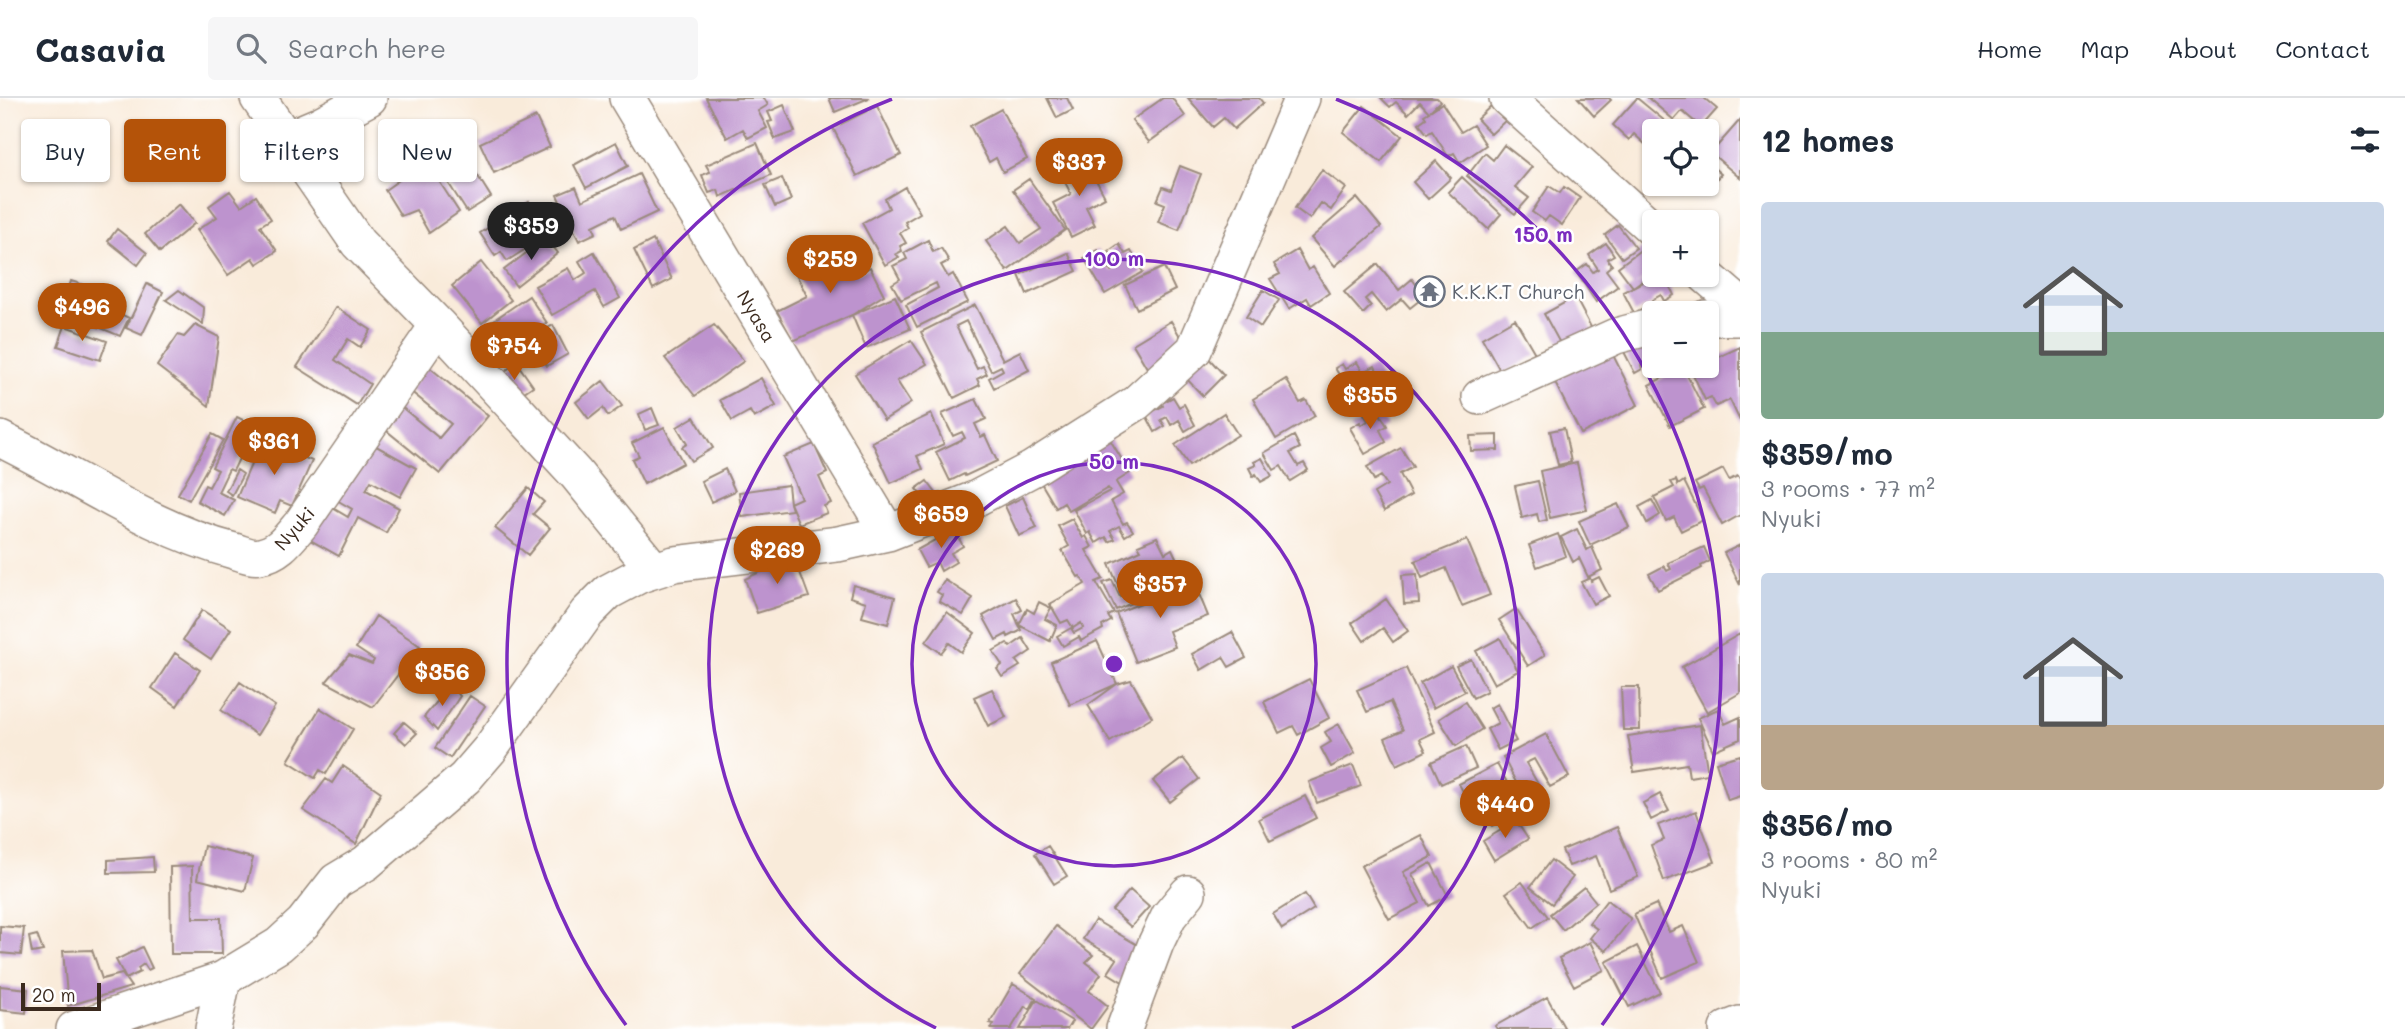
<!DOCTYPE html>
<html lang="en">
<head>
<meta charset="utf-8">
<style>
	:root { --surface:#fff; --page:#f6f6f7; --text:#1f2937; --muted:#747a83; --line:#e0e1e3; --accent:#b45309 }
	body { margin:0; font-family:Mali,sans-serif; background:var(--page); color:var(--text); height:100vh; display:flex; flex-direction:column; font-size:26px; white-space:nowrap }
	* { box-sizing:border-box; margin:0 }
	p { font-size:23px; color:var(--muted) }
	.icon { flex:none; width:38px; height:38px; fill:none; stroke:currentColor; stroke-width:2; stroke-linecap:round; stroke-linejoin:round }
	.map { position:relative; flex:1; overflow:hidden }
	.details { display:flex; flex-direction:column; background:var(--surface); width:665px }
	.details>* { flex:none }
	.top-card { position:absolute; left:21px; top:21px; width:665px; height:63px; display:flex; gap:14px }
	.controls { position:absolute; left:1642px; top:21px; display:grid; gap:14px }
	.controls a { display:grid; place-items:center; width:77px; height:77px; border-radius:7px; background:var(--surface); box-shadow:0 2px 5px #0004; font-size:35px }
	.scale { position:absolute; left:21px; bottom:18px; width:80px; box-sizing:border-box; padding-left:7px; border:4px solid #3b2a1e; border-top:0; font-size:19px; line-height:24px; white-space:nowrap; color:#3b2a1e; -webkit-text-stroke:5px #fff; paint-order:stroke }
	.price { position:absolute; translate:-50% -60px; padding:0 16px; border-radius:24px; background:var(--accent); color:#fff; font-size:23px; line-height:46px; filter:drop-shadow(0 2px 4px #0008) }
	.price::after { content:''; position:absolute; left:50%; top:42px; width:21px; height:16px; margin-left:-10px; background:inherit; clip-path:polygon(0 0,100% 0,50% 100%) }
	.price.active { background:#222; color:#fff }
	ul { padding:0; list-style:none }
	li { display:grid; align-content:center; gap:14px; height:371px; padding:0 21px }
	li span { display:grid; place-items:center; height:217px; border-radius:7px; color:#555 }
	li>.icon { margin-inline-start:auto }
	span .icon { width:126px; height:126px; fill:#fffc; stroke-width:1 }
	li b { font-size:30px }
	h2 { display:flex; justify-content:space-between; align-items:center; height:84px; padding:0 21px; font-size:30px }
	.pill { padding:0 24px; border-radius:7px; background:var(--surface); box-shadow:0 2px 5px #0004; font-size:24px; line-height:63px }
	.pill.active { background:var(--accent); color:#fff }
	header { display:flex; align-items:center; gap:42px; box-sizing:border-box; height:98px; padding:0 35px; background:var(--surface); border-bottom:2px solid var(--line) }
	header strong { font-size:33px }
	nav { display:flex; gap:38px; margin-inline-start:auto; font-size:24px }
	.search { width:490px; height:63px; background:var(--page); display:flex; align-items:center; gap:18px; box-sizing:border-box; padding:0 24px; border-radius:7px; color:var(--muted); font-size:26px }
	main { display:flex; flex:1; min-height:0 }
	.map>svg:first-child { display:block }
</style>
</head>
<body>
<header>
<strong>Casavia</strong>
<div class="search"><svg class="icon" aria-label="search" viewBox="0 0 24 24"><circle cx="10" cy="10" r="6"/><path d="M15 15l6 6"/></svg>Search here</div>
<nav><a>Home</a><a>Map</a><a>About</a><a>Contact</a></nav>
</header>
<main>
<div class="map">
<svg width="1740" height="931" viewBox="0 0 1740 931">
	<rect width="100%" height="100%" fill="#fff"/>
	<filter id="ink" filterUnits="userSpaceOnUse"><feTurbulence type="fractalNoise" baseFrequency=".0143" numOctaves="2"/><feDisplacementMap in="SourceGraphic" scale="14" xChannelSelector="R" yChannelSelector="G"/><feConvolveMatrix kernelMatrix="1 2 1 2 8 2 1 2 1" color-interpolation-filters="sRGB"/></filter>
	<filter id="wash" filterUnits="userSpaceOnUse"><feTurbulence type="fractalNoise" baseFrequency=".00686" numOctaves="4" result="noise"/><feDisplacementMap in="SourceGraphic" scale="28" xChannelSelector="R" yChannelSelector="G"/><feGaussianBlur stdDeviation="1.57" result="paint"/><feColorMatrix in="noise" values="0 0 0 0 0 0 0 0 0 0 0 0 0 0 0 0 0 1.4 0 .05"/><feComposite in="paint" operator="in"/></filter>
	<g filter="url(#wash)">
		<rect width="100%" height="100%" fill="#f9ebda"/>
		<g id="blocks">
			<path fill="#bd93ce" d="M706,0H764L768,7L758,13L767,30L748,40L743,31L727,40Z
				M829,0H869L835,14Z
				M1047,0H1067L1073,12L1057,20Z
				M1163,0H1172L1185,18L1149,44L1132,22Z
				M1188,0H1259L1263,5L1234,31L1224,20L1213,29Z
				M1381,0H1437L1440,3L1430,13L1442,5L1461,34L1473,27L1486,47L1460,65L1454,55L1448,58L1432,33L1427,36L1419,25L1426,20L1424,17L1429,14L1420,4L1408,16L1396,4L1390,9Z
				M1578,0H1609L1611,2L1594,18Z
				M1637,0L1666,24L1658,33H1654V38L1646,47L1634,36L1629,42L1613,27Z
				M1648,0H1704L1717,11L1701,29L1682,13L1674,22Z
				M784,7L795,34L775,41L768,24L772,23L768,14Z
				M1492,7L1506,22L1491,36L1477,21Z
				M877,8L901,57L857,78L833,30Z
				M1364,8L1402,38L1381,64L1343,34Z
				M1001,11L1027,61L1003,74L996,60L989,64L970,28Z
				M536,19L550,49L494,75L480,45Z
				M1740,22V80L1711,55Z
				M616,44L628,68L586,90L574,67Z
				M757,45L771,77L720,99L718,92L709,95L702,77L710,74L706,67Z
				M450,47L463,68L469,64L491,99L467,114L431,58Z
				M1504,47L1532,69L1515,89L1529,100L1515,116L1467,78L1485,55L1493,62Z
				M1085,61L1105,99L1086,109L1095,127L1071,139L1053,105L1071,96L1060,74Z
				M426,63L459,114L429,135L416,112L401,118L385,92Z
				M1436,63L1451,80L1428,101L1413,84Z
				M1706,63L1721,76L1713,85L1706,80Z
				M1180,68L1201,76L1179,132L1158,124L1165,106L1157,103L1163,89L1171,92Z
				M1322,72L1346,90L1331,112L1321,105L1310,121L1295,110Z
				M639,76L657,114L621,131L615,117L593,128L596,135L579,143L557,97L576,89L582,103Z
				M1462,79L1501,116L1488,131L1448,94Z
				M782,80L791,102L775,109L765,87Z
				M1029,81L1065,132L1007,173L986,143L1008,128L1020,145L1041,131L1013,92Z
				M1549,88L1560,95L1564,89L1580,100L1562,127L1549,118L1545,123L1532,114Z
				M905,89L920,115L905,124L908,130L900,135L906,145L900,148L902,153L896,156L899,159L885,167L862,125L889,110L885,101Z
				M230,93L241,108L256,98L271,121L260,128L277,153L257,166L253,160L228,177L197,132L217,119L209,108Z
				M1357,100L1381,129L1335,168L1311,140Z
				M529,104L549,136L507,163L501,154L495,158L480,135Z
				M179,106L195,125L160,154L145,136Z
				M1618,127L1636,150L1622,160L1605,137Z
				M117,131L147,155L138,167L108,143Z
				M546,140L558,155L516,188L504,172Z
				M653,142L672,181L653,191L634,152Z
				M928,142L933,154L941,150L949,163L941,167L948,179L953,176L968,204L917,229L906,207L938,190L936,185L901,202L892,186L900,181L893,168L907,161L904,155Z
				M1651,144L1654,147V174L1633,189L1618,169Z
				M1606,145L1614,157L1607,161L1612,167L1606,172L1618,188L1596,204L1576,174L1587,166L1593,174L1598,171L1589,157Z
				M1119,146L1125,156L1131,153L1143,174L1105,196L1084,160L1098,152L1111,173L1118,169L1109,153Z
				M845,151L857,176L870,169L884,197L852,217L793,243L777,213L807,198L796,176Z
				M1297,152L1308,172L1313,169L1329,195L1311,207L1307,200L1289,211L1270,181L1280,176L1274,166Z
				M594,154L620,200L604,209L595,193L552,217L535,188L568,170L575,182L586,175L579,163Z
				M1068,155L1077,173L1027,196L1019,177Z
				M481,164L511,202L482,225L452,188Z
				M1378,166L1399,192L1412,181L1425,198L1410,210L1402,201L1386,214L1371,196L1365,201L1371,208L1363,216L1344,194Z
				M1164,169L1175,192L1137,211L1125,187Z
				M1656,177H1670L1675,186L1670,189L1674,197L1664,203L1661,197L1652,202L1653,205L1634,215L1623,194Z
				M71,183L90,189L88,201L129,220L120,238L62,214Z
				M147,186L163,194L142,237L126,230Z
				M179,192L204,210L203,226L166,202Z
				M1263,192L1279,202L1261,229L1246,219Z
				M529,198L547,225L532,235L525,226L517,231L522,239L514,244L518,249L492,267L476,242L489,233L496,243L501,239L491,224Z
				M895,198L910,231L866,250L852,217Z
				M1575,199L1593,233L1562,249L1544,216Z
				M975,207L1003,262L1020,253L1029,272L994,290L989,280L1003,272L1001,268L991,273L966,223L956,228L977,271L983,268L987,276L977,281L980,287L954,300L921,234Z
				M336,209L371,232L360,249L348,241L335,262L370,286L357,307L297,269Z
				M1515,221L1536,257L1502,276L1482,240Z
				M1171,223L1188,252L1150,275L1133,246Z
				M195,227L219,239L209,308L157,268L178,237L184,239Z
				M553,227L568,256L547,268L531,239Z
				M714,227L744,263L695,298L665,260Z
				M65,228L107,243L100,262L58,248Z
				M1654,231V268L1650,271L1647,264L1641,267L1642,271L1635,275L1621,248Z
				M911,242L927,266L897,283L911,305L884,322L855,276Z
				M1607,245L1638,307L1581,336L1553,281Z
				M1740,249V323L1730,302L1716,308L1711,299L1705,302L1691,272L1706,268V265Z
				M1205,256L1224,277L1203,298L1183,277Z
				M1357,264L1368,283L1364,273L1375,268L1381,282L1370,287L1368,283L1343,297L1338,288L1344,285L1335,270L1342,266L1345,271Z
				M517,265L533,288L512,302L496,279Z
				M428,268L488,318L440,376L376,324L393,302L439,340L451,326L409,292Z
				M1683,269L1704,311L1670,328L1649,287Z
				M761,280L776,308L754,320L750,313L732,323L720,302Z
				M1286,281L1300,305L1306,302L1315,318L1276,341L1253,301Z
				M603,283L622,308L608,318L603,310L589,321L576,304Z
				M1173,299L1179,309L1184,306L1195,327L1185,333L1179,322L1171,327L1167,319L1161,322L1165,328L1155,334L1146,317L1163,308L1162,305Z
				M976,301L986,321L975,326L981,339L985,337L997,363L965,378L964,376L950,383L936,354L965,340L962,334L953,338L942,316Z
				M1376,309L1387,328L1380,332L1386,344L1365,356L1350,330L1360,324L1361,327L1368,323L1364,316Z
				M652,310L659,327L645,332L639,316Z
				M1224,315L1238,337L1189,368L1175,347Z
				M931,316L944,346L917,358L923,371L891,385L872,344Z
				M237,319L255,328L233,373L229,371L218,394L234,402L225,418L197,403L205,387L209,389L218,372L212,369Z
				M694,319L713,350L691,363L682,349L687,346L677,329Z
				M664,329L683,365L644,386L632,361L639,358L632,345Z
				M1564,330L1571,364L1558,367L1550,333Z
				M1106,335L1130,375L1116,384L1123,396L1111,403L1123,426L1127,424L1133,433L1125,438L1119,428L1110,433L1115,441L1109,444L1106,439L1096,445L1090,434L1087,436L1074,412L1110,393L1108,390L1069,413L1064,405L1056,410L1037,378Z
				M212,336L223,342L189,402L178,396Z
				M1498,337V352L1471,353L1470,338Z
				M1294,338L1300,350L1290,355L1298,368L1304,365L1308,372L1290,383L1281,368L1274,372L1264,355Z
				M262,341L312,363L292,408L280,403L275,415L237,399Z
				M367,343L416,370L400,399L371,383L366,392L399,410L386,435L358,420L339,458L305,439L324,405L348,419L352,411L335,401Z
				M814,346L827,375L819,379L831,405L824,408L827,415L799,426L790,405L792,412L742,419L739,394L788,387L790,405L801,400L783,359Z
				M1401,350L1413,369L1400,376L1411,397L1384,413L1374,395L1387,387L1381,378L1374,382L1367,369Z
				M1262,360L1272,378L1261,384L1256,376L1253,378L1249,370L1256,367L1254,364Z
				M1577,365L1587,412L1550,420L1540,373Z
				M725,371L735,393L711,404L701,383Z
				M1723,371L1729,382L1738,378L1740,381V417L1722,427L1703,390L1699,392L1695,385Z
				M237,372L243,376L232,397L226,393Z
				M1676,382L1678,387L1684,383L1703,422L1681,433L1674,419L1666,423L1654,399L1674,389L1671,384Z
				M927,383L939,399L929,407L916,391Z
				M1538,383L1547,422L1539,424L1537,416L1522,420L1515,388Z
				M528,390L544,404L533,416L550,430L528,457L495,430Z
				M1023,399L1037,430L1019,438L1005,408Z
				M1652,402L1660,417L1647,425L1639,409Z
				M1618,406L1629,429L1590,447L1579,423Z
				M1072,421L1083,440L1086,438L1092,449L1086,452L1103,481L1096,484L1114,515L1108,518L1111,523L1102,528L1103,531L1081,543L1079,539L1063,548L1057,538L1071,530L1074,535L1083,530L1081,525L1073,530L1068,522L1061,525L1050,506L1085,486L1080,478L1078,479L1062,452L1069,448L1058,428Z
				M941,429L946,438L955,433L963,448L951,455L956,464L941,473L937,464L926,469L917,452L937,441L933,433Z
				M1577,431L1587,452L1592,449L1602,472L1588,479L1579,460L1573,464L1561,439Z
				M1558,436L1566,458L1537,469L1529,447Z
				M1157,439L1165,455L1172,451L1183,474L1166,482L1168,487L1157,492L1158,494L1141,502L1139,497L1133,500L1134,504L1116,512L1103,485L1112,482L1120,499L1129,494L1126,487L1119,489L1109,466L1141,452L1138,447Z
				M1467,442L1490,497L1462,508L1446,470L1422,480L1415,463Z
				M1740,447V487L1724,455Z
				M1704,449L1710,463L1701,468L1702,470L1658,492L1649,476L1664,468L1667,473L1671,471L1668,465Z
				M794,458L809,499L757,515L745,481Z
				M1417,476L1419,505L1404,506L1402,477Z
				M1599,479L1609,498L1593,506L1581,484L1590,480L1591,483Z
				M945,482L973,500L963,517L939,503L942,497L937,494Z
				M1194,484L1208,518L1169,533L1175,549L1136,564L1116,515Z
				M853,487L895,499L888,526L862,519L866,504L850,499Z
				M1016,500L1022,512L1014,516L1019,527L1027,511L1034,515L1039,504L1051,510L1045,521L1057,527L1050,543L1019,527L1022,532L1008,539L1007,536L996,542L983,518Z
				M1386,501L1408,533L1393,544L1383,530L1364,543L1352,525Z
				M1516,511L1545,557L1528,568L1499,522Z
				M202,512L231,531L211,561L183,542Z
				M947,514L975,535L961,554L949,545L941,555L926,544Z
				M376,518L420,548L373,609L326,584L349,557L372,566L374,562L356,550Z
				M1232,534L1246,560L1229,569L1223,559L1201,572L1192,556Z
				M1740,536V595L1707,614L1682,569Z
				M1023,540L1031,553L1016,563L1020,568L1002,579L997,571L1002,567L993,553L1007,545L1010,549Z
				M1500,540L1518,573L1494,586L1476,553Z
				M1097,543L1117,586L1131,582L1152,619L1110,644L1088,607L1117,586L1070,607L1051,564Z
				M175,555L200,572L177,608L152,590Z
				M1471,561L1487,593L1473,600L1456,568Z
				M1451,568L1465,593L1433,610L1420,585Z
				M1406,570L1435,634L1420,641L1426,653L1397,667L1385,640L1403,632L1390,604L1367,614L1357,592Z
				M1309,581L1329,620L1298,637L1293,628L1279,635L1264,604Z
				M240,584L275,608L257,637L221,612Z
				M451,587L460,598L437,633L424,619Z
				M1621,589H1639L1640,632H1623Z
				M992,591L1006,619L988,628L974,599Z
				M470,598L485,608L450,660L435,650Z
				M1465,604L1482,631L1456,648L1439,621Z
				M1497,606L1516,643L1498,652L1487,631L1498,625L1490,610Z
				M320,610L353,631L326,676L320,672L315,680L288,663Z
				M1718,611L1725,626L1740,619V641L1713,653L1698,620Z
				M404,624L417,635L406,646L394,635Z
				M1339,626L1355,655L1331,669L1321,650L1331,644L1325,634Z
				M1700,627L1708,676L1689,679L1687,666L1634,674L1628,638Z
				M1546,636L1569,679L1550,689L1534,661L1526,665L1543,695L1526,704L1503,659Z
				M1466,648L1476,670L1441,686L1431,664Z
				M1740,657V698L1728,702L1716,664Z
				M1183,660L1199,681L1170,704L1153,683Z
				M1497,666L1522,712L1492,728L1478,703L1470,707L1459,686Z
				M1353,667L1361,688L1317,705L1309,684Z
				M343,668L381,694L356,746L303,712L326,681L332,685Z
				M1660,696L1669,713L1651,722L1643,705Z
				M1305,698L1316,720L1270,743L1259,721Z
				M1696,713L1715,764L1664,783L1651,747L1664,742L1658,727Z
				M1516,723L1528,741L1494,762L1483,743Z
				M1617,729L1638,779L1609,791L1596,758L1569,768L1562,752Z
				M1421,737L1432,759L1403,774L1420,805L1389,821L1361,768Z
				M204,748L253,760L245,793L197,781Z
				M1048,748L1067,778L1054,786L1035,756Z
				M153,759L154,774L108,775V762Z
				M1551,762L1573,779L1552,806L1530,789Z
				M1431,765L1448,798L1429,808L1412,776Z
				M192,768L193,820H221L222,856H171L170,769Z
				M1522,784L1548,819L1532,830L1506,795Z
				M1584,789L1596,804L1563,832L1550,816Z
				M1130,792L1149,809L1131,829L1112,812Z
				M1305,796L1314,811L1282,831L1273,816Z
				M1607,802L1631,821L1606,853L1590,840L1597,831L1589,825Z
				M1656,806L1669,834L1683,828L1699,864L1662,880L1634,816Z
				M1095,822L1146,852L1126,886L1108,875L1117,861L1083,841Z
				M0,828L24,830L21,857L0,855Z
				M1056,828L1093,857L1086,864L1101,876L1089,893L1108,908L1091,931L1020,876Z
				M37,837L43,853L32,855L29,839Z
				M1590,844L1604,872L1574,888L1559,860Z
				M1637,848L1660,894L1629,909L1606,864Z
				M142,849L152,870L148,872L144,866L138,870L140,874L126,881L116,862Z
				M92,852L102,881L122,876L131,889L68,908L63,853Z
				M1013,886L1036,900L1030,911L1025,908L1011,931H991L994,926L990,925Z
				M0,888L28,891L26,915L0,912Z
				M1547,899L1565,931H1497L1495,928Z
				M1037,902L1072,923L1067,931H1020Z"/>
		</g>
	</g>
	<g filter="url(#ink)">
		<use href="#blocks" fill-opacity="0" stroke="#9a8a7c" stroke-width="2"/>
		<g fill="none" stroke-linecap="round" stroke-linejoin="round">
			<defs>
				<path id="minor" d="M258,0L358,145L438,227L576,376L654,472
					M627,0L888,435
					M1507,0L1654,132
					M286,41L319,27L369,0
					M1705,177L1740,207
					M1706,220H1740
					M1480,299L1616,238L1654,228
					M0,341C77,378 150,431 234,453C242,455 251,460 260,458C279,455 289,440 301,426L438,227
					M74,931L223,881L279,847L303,825L336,783L366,765L465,680L490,651L587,515L608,494L640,477L674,466L838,446L888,435L975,401L1032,371L1136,305L1194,252L1302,0
					M213,931L223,881
					M1124,931L1156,845L1169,818L1188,795
					M1727,931L1740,926"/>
			</defs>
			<use href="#minor" stroke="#9a8a7c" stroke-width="38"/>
			<use href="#minor" stroke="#fff" stroke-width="35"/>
		</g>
	</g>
	<g fill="none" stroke="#7b2cbf" stroke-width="3.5">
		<circle cx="1114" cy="566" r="202"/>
		<path d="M936 930A405 405 0 1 1 1292 930"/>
		<path d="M626 927A607 607 0 0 1 892 1M1336 1A607 607 0 0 1 1602 927"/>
	</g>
	<defs>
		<symbol id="temple-ring" viewBox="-11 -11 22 22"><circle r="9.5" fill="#fff" stroke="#6b7280" stroke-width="1.5"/><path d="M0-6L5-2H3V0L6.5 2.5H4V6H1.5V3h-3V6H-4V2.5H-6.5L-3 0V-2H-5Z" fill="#6b7280"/></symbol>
	</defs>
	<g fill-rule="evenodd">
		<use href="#temple-ring" x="1412" y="176" width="35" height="35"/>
	</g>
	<g text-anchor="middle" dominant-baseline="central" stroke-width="5" stroke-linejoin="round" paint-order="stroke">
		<g font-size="19" fill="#5b616d" stroke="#fff" text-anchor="start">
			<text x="1452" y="193">K.K.K.T Church</text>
		</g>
		<g font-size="19" fill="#3b2a1e" stroke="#fff">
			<text transform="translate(757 218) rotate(59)">Nyasa</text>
			<text transform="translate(294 430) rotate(-49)">Nyuki</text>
		</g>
	</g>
	<circle cx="1114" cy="566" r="10" fill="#7b2cbf" stroke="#fff" stroke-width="3.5"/>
	<g font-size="21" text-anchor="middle" font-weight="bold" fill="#7b2cbf" stroke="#fff" stroke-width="5" stroke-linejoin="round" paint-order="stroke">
		<text x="1543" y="144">150 m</text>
		<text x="1114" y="168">100 m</text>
		<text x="1114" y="371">50 m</text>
	</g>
</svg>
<div class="controls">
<a><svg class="icon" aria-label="locate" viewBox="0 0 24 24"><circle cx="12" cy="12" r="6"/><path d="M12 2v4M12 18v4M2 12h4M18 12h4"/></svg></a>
<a>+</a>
<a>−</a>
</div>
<div class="scale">20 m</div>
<b class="price" style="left:1079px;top:100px">$337</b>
<b class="price active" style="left:531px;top:164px">$359</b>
<b class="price" style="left:830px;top:197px">$259</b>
<b class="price" style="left:82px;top:245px">$496</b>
<b class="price" style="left:514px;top:284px">$754</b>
<b class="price" style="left:1370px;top:333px">$355</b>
<b class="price" style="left:274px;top:379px">$361</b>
<b class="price" style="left:941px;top:452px">$659</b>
<b class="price" style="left:777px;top:488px">$269</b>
<b class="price" style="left:1160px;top:522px">$357</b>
<b class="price" style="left:442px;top:610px">$356</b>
<b class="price" style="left:1505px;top:742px">$440</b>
<div class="top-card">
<a class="pill">Buy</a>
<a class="pill active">Rent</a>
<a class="pill">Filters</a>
<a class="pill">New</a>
</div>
</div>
<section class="details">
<h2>12 homes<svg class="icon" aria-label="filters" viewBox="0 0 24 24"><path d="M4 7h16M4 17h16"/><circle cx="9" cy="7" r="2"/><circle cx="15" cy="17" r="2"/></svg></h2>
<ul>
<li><span style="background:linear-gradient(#c9d6e8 60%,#7fa58c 0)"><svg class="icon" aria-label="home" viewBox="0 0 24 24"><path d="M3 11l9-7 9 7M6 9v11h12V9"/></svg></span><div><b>$359/mo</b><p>3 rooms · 77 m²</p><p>Nyuki</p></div></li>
<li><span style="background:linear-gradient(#c9d6e8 70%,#b9a48a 0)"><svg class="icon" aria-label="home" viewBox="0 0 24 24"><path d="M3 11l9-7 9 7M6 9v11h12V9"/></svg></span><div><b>$356/mo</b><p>3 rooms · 80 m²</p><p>Nyuki</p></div></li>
</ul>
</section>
</main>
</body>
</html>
